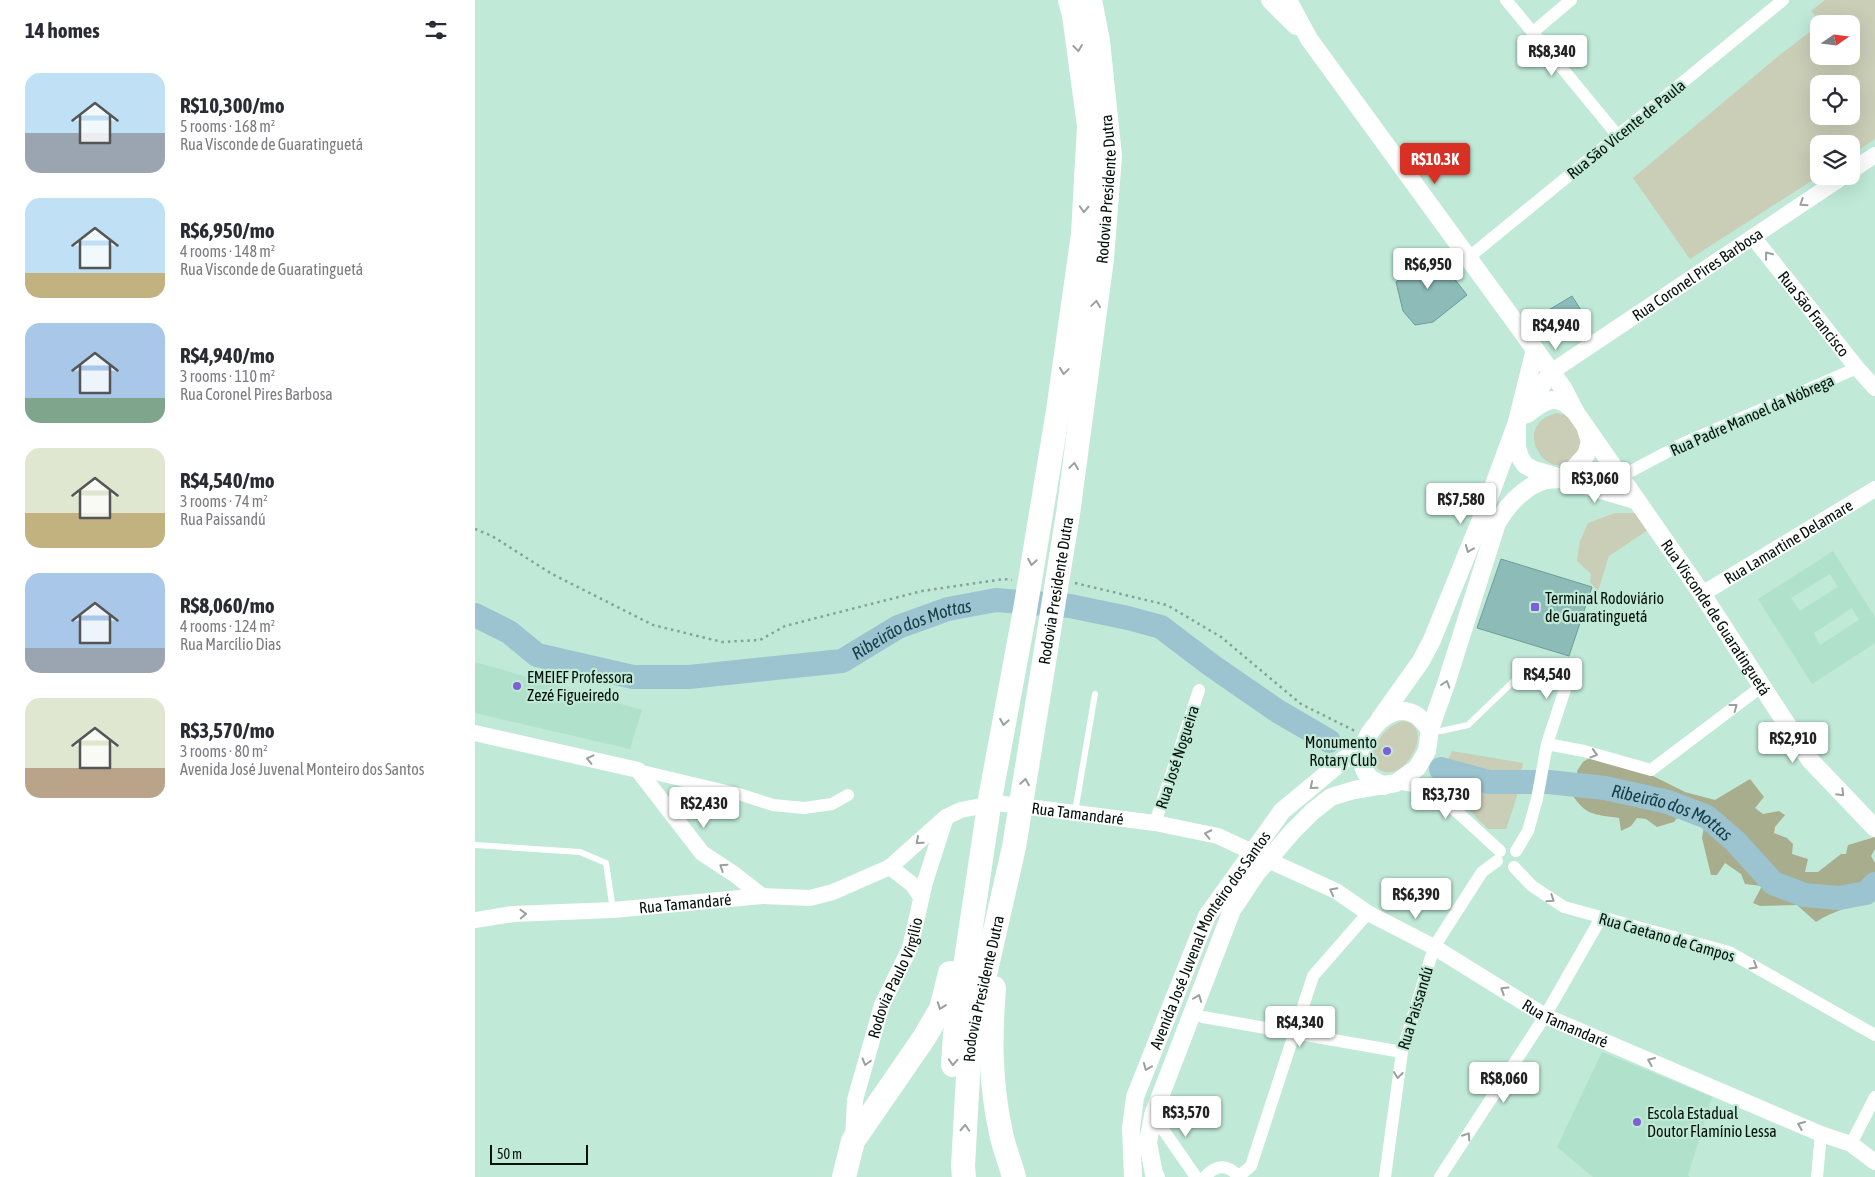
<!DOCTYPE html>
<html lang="en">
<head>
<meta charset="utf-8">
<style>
	:root { --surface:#fff; --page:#f7f7f7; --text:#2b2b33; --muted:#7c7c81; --accent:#d93025 }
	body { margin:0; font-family:"Asap Condensed",sans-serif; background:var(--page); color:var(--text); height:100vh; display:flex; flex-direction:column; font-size:19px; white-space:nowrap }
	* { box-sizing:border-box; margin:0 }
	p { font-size:16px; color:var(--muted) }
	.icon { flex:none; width:28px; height:28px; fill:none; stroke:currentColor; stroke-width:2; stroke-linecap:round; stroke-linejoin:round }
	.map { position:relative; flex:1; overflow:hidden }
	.panel { display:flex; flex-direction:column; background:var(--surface); width:475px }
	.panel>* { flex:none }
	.needle { width:32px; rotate:76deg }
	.fabs { position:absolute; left:1335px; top:15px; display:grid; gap:10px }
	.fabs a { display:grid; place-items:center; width:50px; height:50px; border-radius:10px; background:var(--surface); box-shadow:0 5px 20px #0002; font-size:25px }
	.scale { position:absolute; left:15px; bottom:12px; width:98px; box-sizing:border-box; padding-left:5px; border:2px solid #03110b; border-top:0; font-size:14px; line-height:18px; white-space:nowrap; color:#03110b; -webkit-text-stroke:4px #c0e9d7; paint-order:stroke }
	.price { position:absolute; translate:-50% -42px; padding:0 11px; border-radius:5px; background:#fff; color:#222; font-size:16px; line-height:32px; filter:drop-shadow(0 1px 2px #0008) }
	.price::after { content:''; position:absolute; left:50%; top:30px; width:15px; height:11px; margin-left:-8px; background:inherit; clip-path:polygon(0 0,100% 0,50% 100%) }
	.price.active { background:var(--accent); color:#fff }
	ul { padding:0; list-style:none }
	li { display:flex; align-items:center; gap:15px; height:125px; padding:0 25px }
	li span { display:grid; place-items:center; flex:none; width:140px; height:100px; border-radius:15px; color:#555 }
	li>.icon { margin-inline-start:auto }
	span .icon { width:60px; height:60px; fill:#fffc; stroke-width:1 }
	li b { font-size:21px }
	h2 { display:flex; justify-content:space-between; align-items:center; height:60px; padding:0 25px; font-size:21px }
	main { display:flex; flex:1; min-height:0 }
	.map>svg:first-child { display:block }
</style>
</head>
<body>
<main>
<section class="panel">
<h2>14 homes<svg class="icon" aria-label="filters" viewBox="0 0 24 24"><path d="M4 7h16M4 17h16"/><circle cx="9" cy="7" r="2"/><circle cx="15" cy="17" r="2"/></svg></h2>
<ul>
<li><span style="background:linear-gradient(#bfe0f5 60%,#9aa5b1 0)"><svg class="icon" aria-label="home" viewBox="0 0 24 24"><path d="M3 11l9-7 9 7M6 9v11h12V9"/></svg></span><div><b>R$10,300/mo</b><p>5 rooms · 168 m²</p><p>Rua Visconde de Guaratinguetá</p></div></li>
<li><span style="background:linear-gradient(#bfe0f5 75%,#c2b280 0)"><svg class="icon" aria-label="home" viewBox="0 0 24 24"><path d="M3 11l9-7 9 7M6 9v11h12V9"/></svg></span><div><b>R$6,950/mo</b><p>4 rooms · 148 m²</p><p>Rua Visconde de Guaratinguetá</p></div></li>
<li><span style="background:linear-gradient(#a9c7e8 75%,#7fa58c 0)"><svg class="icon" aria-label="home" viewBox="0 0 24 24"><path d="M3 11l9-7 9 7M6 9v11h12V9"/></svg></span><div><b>R$4,940/mo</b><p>3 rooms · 110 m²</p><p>Rua Coronel Pires Barbosa</p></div></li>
<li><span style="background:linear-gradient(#dfe7d0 65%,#c2b280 0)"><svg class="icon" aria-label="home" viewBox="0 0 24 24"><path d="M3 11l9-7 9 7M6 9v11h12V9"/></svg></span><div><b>R$4,540/mo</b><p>3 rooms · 74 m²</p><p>Rua Paissandú</p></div></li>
<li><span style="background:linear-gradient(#a9c7e8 75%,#9aa5b1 0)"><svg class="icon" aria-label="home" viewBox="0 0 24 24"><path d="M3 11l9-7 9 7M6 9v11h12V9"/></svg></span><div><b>R$8,060/mo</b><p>4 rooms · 124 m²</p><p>Rua Marcílio Dias</p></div></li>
<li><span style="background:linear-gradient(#dfe7d0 70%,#b9a48a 0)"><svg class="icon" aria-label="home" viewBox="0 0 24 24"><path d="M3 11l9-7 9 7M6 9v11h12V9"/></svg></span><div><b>R$3,570/mo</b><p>3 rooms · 80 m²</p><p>Avenida José Juvenal Monteiro dos Santos</p></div></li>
</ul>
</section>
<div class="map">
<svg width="1400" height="1177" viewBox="0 0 1400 1177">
	<rect width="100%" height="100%" fill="#c0e9d7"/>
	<path fill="#afe1cb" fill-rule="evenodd" d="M1358,551L1400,617V643L1337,684L1283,599ZM1355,574L1363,587L1325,611L1316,598ZM1377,608L1384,620L1345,645L1339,633Z
		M0,662L167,710L155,749L0,713Z
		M1127,1052L1237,1097L1213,1175L1215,1177H1118L1082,1147Z"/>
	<path fill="#caceb7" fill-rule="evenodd" d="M1350,0H1400V139L1376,155V144H1344V176L1215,259L1158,178L1306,54L1344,25V56H1376V24H1345L1346,22L1336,11ZM1344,84H1376V116H1344Z
		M1082,413L1098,417L1109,446C1104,451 1098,460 1092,463C1068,477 1037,424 1082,413Z
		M1140,513H1160L1176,528L1134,556L1123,591L1115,582L1116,574L1102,561L1105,541L1113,523Z
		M928,721C934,722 938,723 941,729C951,746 918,794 896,761C899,744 910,725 928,721Z
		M977,751L1048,763L1042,796L1031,829H1013L964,780Z"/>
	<path fill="#a8ae8d" d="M1116,757L1174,774L1210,792L1240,800L1275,779L1289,797L1280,808L1288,814L1304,811L1310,815L1300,827L1299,833L1312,838L1318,844L1317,854L1333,859L1330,872H1343L1366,854H1371L1373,845L1400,837V849L1396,856L1400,863V896C1381,906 1359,910 1341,922L1322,905L1285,906L1278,903L1287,886L1270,884L1266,874L1250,863L1242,875H1236L1227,838L1229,826L1204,815L1199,822L1182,827L1171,819L1162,818L1156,826L1146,831L1144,818C1118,814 1111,816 1096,793L1105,781L1102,771L1108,762Z"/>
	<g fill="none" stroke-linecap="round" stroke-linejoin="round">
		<g stroke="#9bc4d0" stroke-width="24">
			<path id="s1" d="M0,615L34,632L62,655L158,677H214L367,661L423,627L473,609L521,600L595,606L653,618L686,627L736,665L801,710L854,741"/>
			<path id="s2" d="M966,769L1014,782H1074L1130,788L1193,802L1232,817L1260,841L1298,883L1329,895L1364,898L1391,893L1400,884"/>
		</g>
	</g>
	<path fill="#8cbbb8" stroke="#6e9c99" d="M956,249L992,295L958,322L940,325L928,311L921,282Z
		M1097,296L1111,318L1087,337L1072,311Z
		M1026,559L1117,587L1094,656L1002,628Z"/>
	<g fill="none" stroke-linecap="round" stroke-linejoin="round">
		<path stroke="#83a395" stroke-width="2.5" stroke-dasharray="2.5 4" stroke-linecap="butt" d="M0,529L17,536L77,574L178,625L247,642L285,640L310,626L447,591L529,579L537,580
			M600,583L692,605L746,637L826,704L880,731"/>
		<path stroke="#fff" stroke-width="6" d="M956,730L966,731L993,725L1046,674
			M600,812L620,694
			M0,845L105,852L131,863L138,910"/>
		<path stroke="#fff" stroke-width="12" d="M1031,0L1143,136
			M1058,32L1096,0
			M993,258L1308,0
			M1145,477L1209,443L1382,368
			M1072,744L1109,751L1176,770L1286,687
			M163,770L264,794L298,805L329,808L357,804L373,795
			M921,783L957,789L1025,851
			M680,823L724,690
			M1041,851L1053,831L1062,799L1072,744L1098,665
			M1039,867L1057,886L1089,907L1254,952L1400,1035
			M728,1017L927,1052
			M678,1115L721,1177
			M1376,1144L1400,1097
			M764,1176L776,1166L838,976L893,913
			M730,1177C741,1164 753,1164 764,1177
			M910,1177L927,1052L959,947L1007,872L1022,861
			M965,1177L1070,1016L1126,918
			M1342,1177L1346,1134"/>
		<g stroke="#fff" stroke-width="16">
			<path d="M1376,171L1400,155"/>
			<path id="s3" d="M1278,237L1382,368L1400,388"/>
			<path id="s4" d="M1076,372L1369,176"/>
			<path id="s5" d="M1227,594L1400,489"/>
			<path d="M0,733L163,770L227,853L259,874L287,896"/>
			<path id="s6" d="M793,860L861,891L893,913L959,947L1070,1016L1346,1134L1376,1144L1400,1162"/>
			<path d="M415,867L438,885L446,897"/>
			<path id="s7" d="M0,920L38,914L138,910L287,896L335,898L358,892L415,867L471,817L486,810L521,803L680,823L743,836L777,852"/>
			<path id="s8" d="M378,1140L380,1100L407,1005L435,948L450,882L470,820"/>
		</g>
		<g stroke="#fff" stroke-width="18">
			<path d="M795,0L821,26"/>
			<path id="s9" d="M813,0L834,39L1088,388L1101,413L1227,594L1335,760L1400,828"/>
			<path d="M1076,372L1042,422V447L1045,457L1050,465L1059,470L1160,500"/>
			<path d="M1052,414C1069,401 1081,392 1098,410"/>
			<path d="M1089,479L1111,455L1115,442L1111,429"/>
			<path d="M904,720L946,661L957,640L1007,517L1042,422L1060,349"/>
			<path d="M909,786C904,783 896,780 893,776C872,749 911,696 941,715C946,718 951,725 955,729"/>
			<path id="s10" d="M658,1177L656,1128L660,1097L732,916L807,811L889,743"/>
			<path d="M681,1177L679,1174L673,1143L678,1115L757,910L781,874L818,831L837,812L856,797L879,790L921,783L942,768L952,751L955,729L971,684L1022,523C1031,507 1047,489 1065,482C1073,479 1081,479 1089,479"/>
		</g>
		<g stroke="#fff" stroke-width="24">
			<path d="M519,988C515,1038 515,1083 526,1133C529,1148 535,1162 539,1177"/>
			<path d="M478,1065L480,1034L515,799L550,610L583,411L608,234L614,126L599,15L595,0"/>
			<path d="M369,1177L378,1141L449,1038L466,1009L475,973"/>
			<path id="s11" d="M489,1177L488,1166L495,1041L539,847L593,514L627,259L635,156L623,41L615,0"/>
		</g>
	</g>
	<defs><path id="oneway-chevron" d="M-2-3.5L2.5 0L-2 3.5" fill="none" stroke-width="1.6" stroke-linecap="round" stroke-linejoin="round" transform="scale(1.25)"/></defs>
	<g stroke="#9aa09d">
		<use href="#oneway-chevron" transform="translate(603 48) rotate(83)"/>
		<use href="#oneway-chevron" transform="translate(1328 203) rotate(146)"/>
		<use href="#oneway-chevron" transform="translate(609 209) rotate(93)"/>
		<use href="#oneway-chevron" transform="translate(1293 255) rotate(-128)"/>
		<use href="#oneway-chevron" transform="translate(621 304) rotate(-82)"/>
		<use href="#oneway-chevron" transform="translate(589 371) rotate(98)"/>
		<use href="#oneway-chevron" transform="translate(599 466) rotate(-82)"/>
		<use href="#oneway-chevron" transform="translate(994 549) rotate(112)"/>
		<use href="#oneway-chevron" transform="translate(557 562) rotate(99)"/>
		<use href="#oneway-chevron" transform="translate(971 684) rotate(-72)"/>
		<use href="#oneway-chevron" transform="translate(1259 707) rotate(-37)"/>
		<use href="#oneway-chevron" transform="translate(529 722) rotate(100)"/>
		<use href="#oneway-chevron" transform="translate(1119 754) rotate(16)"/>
		<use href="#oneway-chevron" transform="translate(115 759) rotate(-167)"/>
		<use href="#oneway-chevron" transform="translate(550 782) rotate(-81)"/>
		<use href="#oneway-chevron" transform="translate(838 786) rotate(140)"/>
		<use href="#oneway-chevron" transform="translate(1366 793) rotate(46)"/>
		<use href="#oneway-chevron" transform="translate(733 834) rotate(-168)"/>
		<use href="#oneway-chevron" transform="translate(444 841) rotate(139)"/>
		<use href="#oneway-chevron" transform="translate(248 867) rotate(-147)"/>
		<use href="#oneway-chevron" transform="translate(858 891) rotate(-152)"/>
		<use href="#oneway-chevron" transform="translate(1076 899) rotate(34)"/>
		<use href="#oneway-chevron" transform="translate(48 914) rotate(-2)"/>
		<use href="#oneway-chevron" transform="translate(1279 966) rotate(30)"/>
		<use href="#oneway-chevron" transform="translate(1029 990) rotate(-148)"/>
		<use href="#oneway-chevron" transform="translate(723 998) rotate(-69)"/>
		<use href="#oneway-chevron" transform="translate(466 1006) rotate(110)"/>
		<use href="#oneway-chevron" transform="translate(1176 1061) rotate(-157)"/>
		<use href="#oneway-chevron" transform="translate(391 1062) rotate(106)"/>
		<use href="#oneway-chevron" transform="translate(478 1062) rotate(93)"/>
		<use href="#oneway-chevron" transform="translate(672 1067) rotate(112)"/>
		<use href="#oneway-chevron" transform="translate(923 1075) rotate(97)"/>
		<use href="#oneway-chevron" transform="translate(1326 1125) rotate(-157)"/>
		<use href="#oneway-chevron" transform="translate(490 1128) rotate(-87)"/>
		<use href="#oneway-chevron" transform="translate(992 1136) rotate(-57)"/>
	</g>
	<g fill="#7e5fd9" stroke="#c0e9d7" stroke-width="2">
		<rect x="1055" y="602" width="10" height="10" rx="2.5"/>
		<circle cx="42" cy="686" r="5"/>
		<circle cx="912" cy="751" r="5"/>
		<circle cx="1162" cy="1122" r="5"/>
	</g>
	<g text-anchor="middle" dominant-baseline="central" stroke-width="4.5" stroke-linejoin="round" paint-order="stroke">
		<g font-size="16" fill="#03110b" stroke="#c0e9d7">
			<text transform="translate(1151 129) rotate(-39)">Rua São Vicente de Paula</text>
			<text stroke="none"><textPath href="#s11" startOffset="1000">Rodovia Presidente Dutra</textPath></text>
			<text stroke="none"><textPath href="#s4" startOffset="176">Rua Coronel Pires Barbosa</textPath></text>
			<text stroke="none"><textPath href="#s3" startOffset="98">Rua São Francisco</textPath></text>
			<text transform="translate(1277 415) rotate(-24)">Rua Padre Manoel da Nóbrega</text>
			<text stroke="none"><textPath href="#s5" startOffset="101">Rua Lamartine Delamare</textPath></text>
			<text stroke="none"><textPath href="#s11" startOffset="595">Rodovia Presidente Dutra</textPath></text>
			<text stroke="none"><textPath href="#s9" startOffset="752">Rua Visconde de Guaratinguetá</textPath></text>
			<text transform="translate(702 757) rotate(-72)">Rua José Nogueira</text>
			<text stroke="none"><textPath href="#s7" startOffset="632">Rua Tamandaré</textPath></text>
			<text stroke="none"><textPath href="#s7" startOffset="211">Rua Tamandaré</textPath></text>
			<text transform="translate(1192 937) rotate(16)">Rua Caetano de Campos</text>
			<text stroke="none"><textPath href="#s10" startOffset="255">Avenida José Juvenal Monteiro dos Santos</textPath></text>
			<text stroke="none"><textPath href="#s8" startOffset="169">Rodovia Paulo Virgílio</textPath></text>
			<text stroke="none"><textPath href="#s11" startOffset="190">Rodovia Presidente Dutra</textPath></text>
			<text transform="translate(940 1008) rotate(-73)">Rua Paissandú</text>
			<text stroke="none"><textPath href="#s6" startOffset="340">Rua Tamandaré</textPath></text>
		</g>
		<g font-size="16" fill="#03110b" stroke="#c0e9d7" text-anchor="start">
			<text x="1070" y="598">Terminal Rodoviário<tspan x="1070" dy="18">de Guaratinguetá</tspan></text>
			<text x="52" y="677">EMEIEF Professora<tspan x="52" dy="18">Zezé Figueiredo</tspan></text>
			<text x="902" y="742" text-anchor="end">Monumento<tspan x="902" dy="18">Rotary Club</tspan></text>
			<text x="1172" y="1113">Escola Estadual<tspan x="1172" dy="18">Doutor Flamínio Lessa</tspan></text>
		</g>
		<g font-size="18" font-style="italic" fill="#153c45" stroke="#c0e9d7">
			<text stroke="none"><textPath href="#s1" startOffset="460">Ribeirão dos Mottas</textPath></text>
			<text stroke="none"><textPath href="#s2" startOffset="238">Ribeirão dos Mottas</textPath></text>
		</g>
	</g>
</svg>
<div class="fabs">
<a><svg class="needle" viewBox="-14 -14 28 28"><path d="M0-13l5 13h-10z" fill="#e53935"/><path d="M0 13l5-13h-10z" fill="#7c7c81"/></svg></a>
<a><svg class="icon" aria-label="locate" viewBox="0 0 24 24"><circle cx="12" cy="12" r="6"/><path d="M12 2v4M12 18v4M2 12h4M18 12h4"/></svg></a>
<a><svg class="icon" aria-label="layers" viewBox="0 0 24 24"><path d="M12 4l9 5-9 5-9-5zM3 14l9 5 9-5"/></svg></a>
</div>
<div class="scale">50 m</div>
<b class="price" style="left:1077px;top:77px">R$8,340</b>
<b class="price active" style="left:960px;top:185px">R$10.3K</b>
<b class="price" style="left:953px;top:290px">R$6,950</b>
<b class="price" style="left:1081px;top:351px">R$4,940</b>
<b class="price" style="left:1120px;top:504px">R$3,060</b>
<b class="price" style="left:986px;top:525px">R$7,580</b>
<b class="price" style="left:1072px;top:700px">R$4,540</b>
<b class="price" style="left:1318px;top:764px">R$2,910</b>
<b class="price" style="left:971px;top:820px">R$3,730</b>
<b class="price" style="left:229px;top:829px">R$2,430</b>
<b class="price" style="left:941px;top:920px">R$6,390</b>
<b class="price" style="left:825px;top:1048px">R$4,340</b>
<b class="price" style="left:1029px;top:1104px">R$8,060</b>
<b class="price" style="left:711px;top:1138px">R$3,570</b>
</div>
</main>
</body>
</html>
